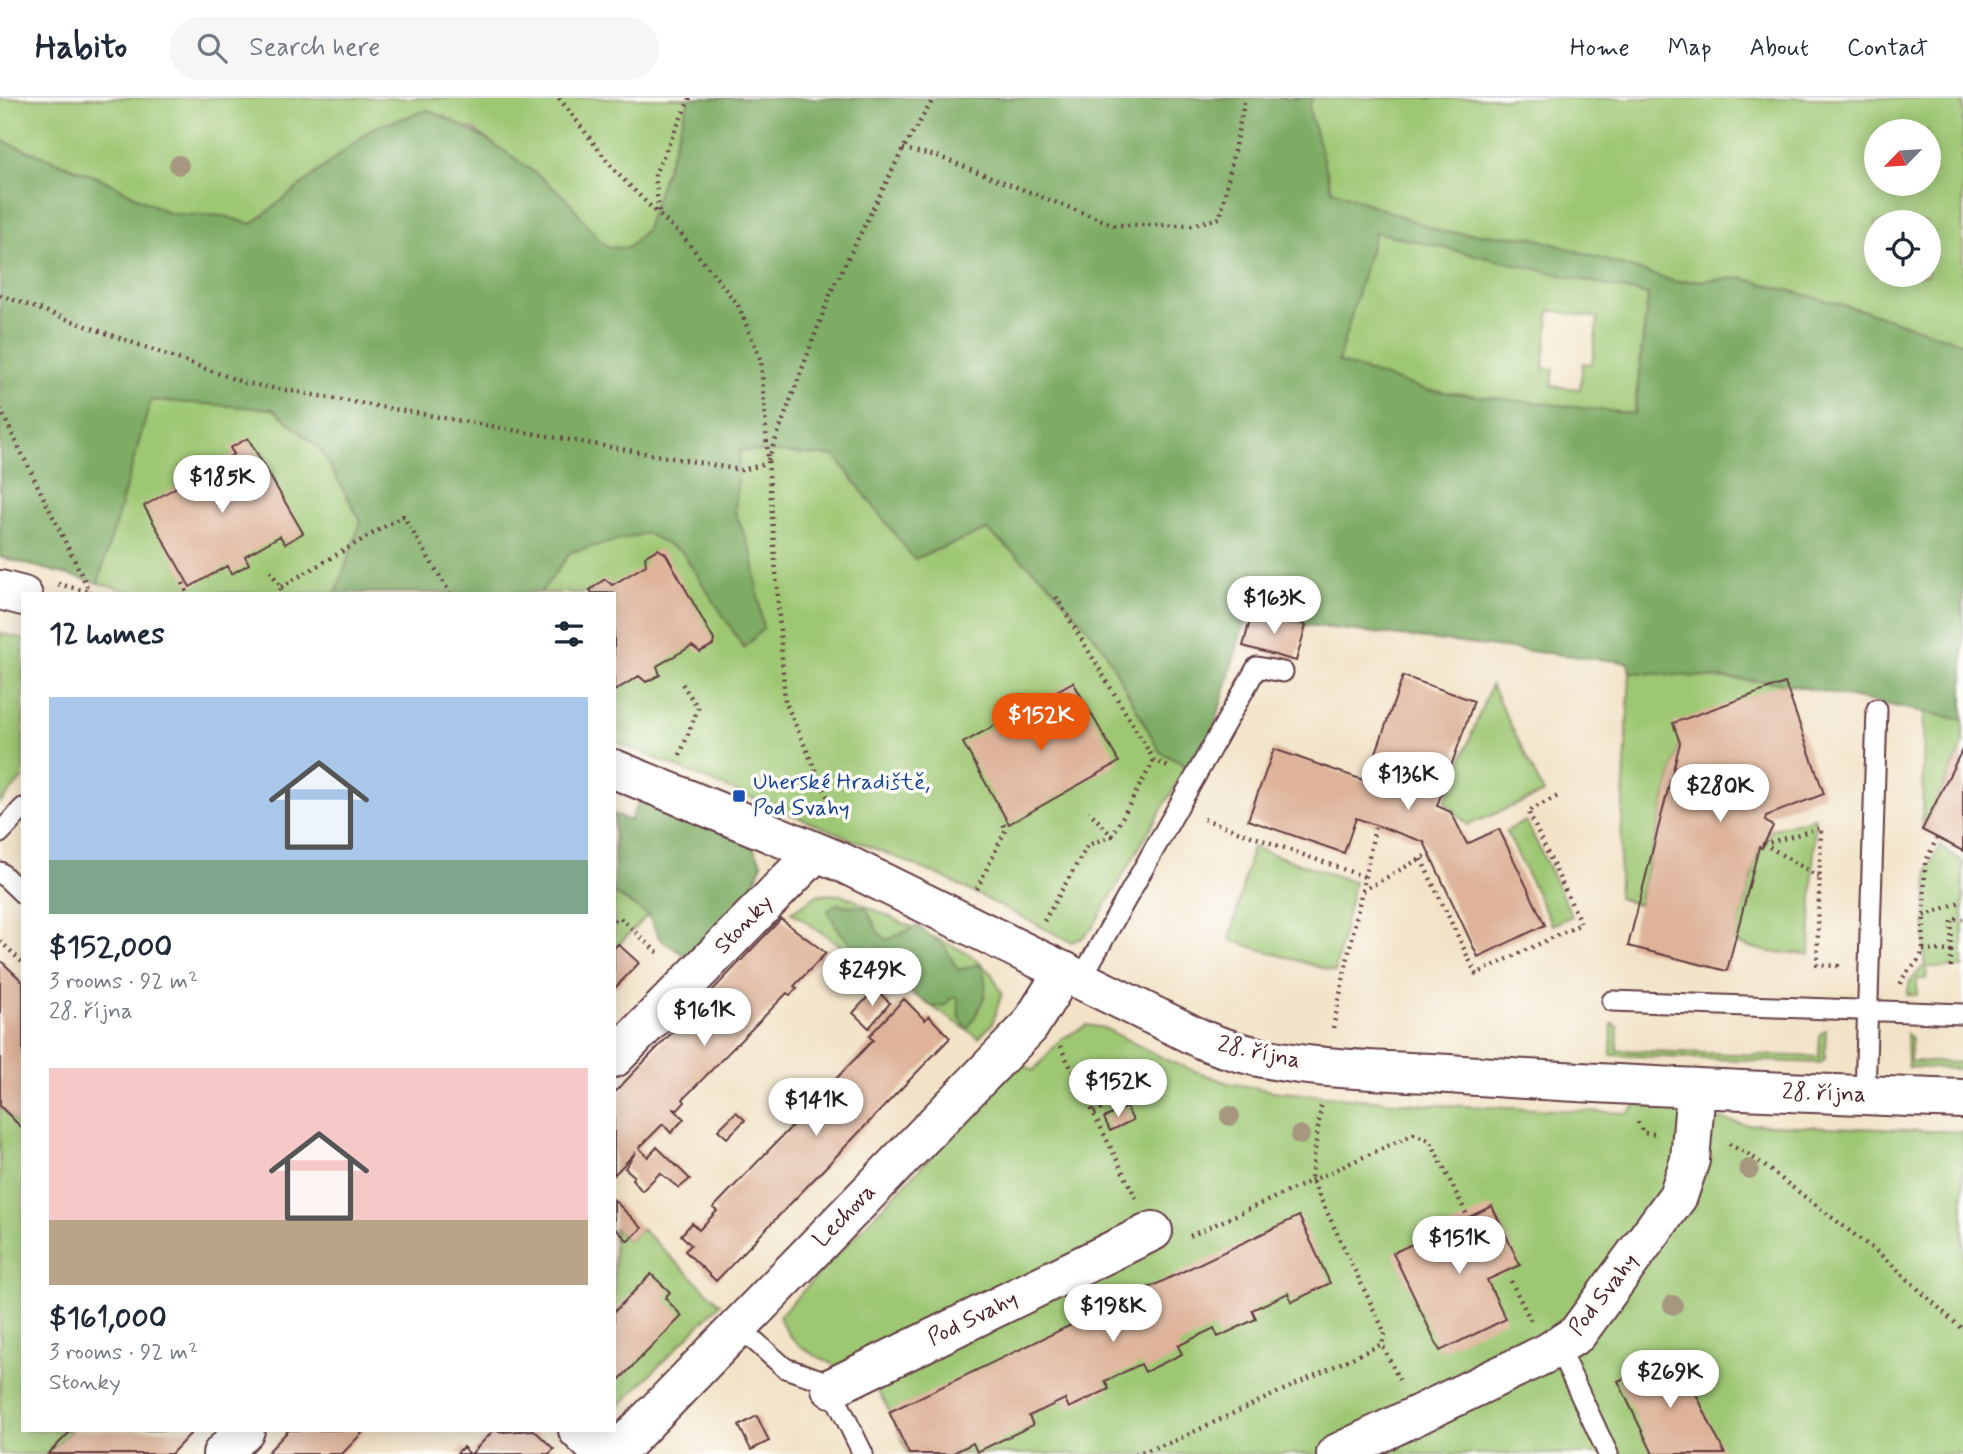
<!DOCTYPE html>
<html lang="en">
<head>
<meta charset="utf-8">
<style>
	:root { --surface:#fff; --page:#f6f6f7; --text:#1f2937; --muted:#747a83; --line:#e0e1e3; --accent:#ea580c }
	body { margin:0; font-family:Mynerve,sans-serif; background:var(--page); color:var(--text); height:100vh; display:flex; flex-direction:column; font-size:26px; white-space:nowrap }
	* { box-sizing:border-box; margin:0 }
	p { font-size:23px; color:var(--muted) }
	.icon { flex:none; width:38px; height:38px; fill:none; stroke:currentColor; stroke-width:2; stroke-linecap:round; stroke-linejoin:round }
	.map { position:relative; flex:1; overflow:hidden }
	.side { position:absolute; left:21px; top:494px; width:595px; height:840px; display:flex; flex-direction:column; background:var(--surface); border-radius:0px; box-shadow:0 4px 18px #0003 }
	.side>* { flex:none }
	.needle { width:46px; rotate:245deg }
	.tools { position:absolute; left:1864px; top:21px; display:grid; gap:14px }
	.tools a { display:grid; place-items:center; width:77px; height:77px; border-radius:50%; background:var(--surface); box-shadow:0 4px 18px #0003; font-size:35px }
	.price { position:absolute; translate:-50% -60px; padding:0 16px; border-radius:24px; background:#fff; color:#222; font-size:23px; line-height:46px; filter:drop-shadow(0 2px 4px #0008) }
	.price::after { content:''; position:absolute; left:50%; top:42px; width:21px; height:16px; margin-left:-10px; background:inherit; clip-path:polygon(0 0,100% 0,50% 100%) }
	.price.active { background:var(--accent); color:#fff }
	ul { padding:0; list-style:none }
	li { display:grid; align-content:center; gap:14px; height:371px; padding:0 28px }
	li span { display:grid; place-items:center; height:217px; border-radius:0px; color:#555 }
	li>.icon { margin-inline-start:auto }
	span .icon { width:126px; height:126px; fill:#fffc; stroke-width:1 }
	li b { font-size:30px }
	h2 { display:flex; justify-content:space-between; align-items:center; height:84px; padding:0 28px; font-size:30px }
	header { display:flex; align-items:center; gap:42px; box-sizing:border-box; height:98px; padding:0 35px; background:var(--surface); border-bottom:2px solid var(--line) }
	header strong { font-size:33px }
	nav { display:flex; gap:38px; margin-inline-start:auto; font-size:24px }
	.search { width:490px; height:63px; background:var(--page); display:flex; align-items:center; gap:18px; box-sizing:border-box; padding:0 24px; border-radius:38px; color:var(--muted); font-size:26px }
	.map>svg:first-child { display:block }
</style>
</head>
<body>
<header>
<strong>Habito</strong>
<div class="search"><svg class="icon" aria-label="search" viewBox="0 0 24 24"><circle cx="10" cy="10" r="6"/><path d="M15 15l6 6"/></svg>Search here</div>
<nav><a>Home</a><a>Map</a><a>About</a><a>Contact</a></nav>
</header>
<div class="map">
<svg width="1963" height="1356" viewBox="0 0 1963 1356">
	<rect width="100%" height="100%" fill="#fdfcf7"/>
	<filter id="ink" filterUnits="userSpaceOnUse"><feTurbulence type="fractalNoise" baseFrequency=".0143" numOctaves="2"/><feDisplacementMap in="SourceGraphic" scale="14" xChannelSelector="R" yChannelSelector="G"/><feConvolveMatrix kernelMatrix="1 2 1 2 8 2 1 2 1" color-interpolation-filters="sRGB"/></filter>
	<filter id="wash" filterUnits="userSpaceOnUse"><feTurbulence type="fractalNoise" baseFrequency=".00686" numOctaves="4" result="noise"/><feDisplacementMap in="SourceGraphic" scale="28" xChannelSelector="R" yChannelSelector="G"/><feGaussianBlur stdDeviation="1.57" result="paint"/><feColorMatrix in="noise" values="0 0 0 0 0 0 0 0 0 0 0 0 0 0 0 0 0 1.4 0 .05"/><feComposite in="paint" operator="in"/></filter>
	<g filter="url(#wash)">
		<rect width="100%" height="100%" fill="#f2e3c8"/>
		<path fill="#9ec773" stroke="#74734f" stroke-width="2" fill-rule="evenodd" d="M0,0H690L646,131L629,150H607L590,134L562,97L472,30L343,56L252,126L223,118L170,116L102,81L0,42Z
			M1312,0H1963V245L1865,213L1743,180L1676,184L1531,139L1442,134L1332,92L1308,11ZM1876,33H1928V86H1876ZM1876,124H1928V177H1876Z
			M1375,133L1648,197L1634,316L1426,292L1337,264ZM1550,212L1598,220L1592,266L1583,265L1580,291L1552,288L1554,271L1543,270Z
			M151,302L274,311L321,352L362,424L336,495H135L98,485Z
			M740,351L835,358L914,461L987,432L1048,484L1103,549L1160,654L1187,668L1093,829L1082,840L1071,844L941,778L614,643V495H540L571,454L646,435L682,453L744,550L752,456L735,414Z
			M0,535L23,541V680L0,705Z
			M1630,574L1785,585L1680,645L1638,807L1618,800Z
			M1491,587L1544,695L1468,727L1445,704Z
			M1924,614L1963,622V647L1922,732Z
			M1815,720L1810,856L1769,854L1734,845L1759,749L1762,750L1772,731Z
			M1526,723L1572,818L1552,827L1506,733Z
			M1940,748L1963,764V870L1927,869L1926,881H1917V897L1907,896L1910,883L1924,868L1928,771Z
			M1252,749L1354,784L1335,874L1230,842Z
			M614,795L648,817L614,851Z
			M819,796L843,797L968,855L991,875L1002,895L992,926L979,940L791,814Z
			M1612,926L1618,929L1617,952L1819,959L1820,936L1826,932L1825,961L1820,965L1611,957Z
			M1087,927L1104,930L1171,964L1228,985L1280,994L1417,1006L1628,1015L1638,1005L1743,1026L1963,1034V1356H908C901,1340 885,1298 873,1288C842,1263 793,1261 779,1218L1021,964L1033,973L1061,941Z
			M1907,935L1911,940L1910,963L1963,965V971L1908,969Z
			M0,1008L23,1031V1332H72L48,1356H0Z
			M614,1130L628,1143L642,1131L720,1206L614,1313Z"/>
		<path fill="#7eac65" stroke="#646648" stroke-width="2" fill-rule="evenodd" d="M690,0H1312L1309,11L1332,92L1442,134L1531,139L1676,184L1742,180L1865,213L1963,245V622L1776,584L1630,574L1628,565L1624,564L1306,527L1249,508L1203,668H1187L1160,654L1103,549L1048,484L987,432L914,461L835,358L740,352L735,414L752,456L763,531L744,550L682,454L646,435L571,454L540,495H336L361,423L321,352L273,311L151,302L98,485L0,459V42L102,81L170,116L223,118L252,126L373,30L428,12C477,32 521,62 561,96C579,112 589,133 607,149L628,150L646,131ZM1375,134L1648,197L1635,316L1426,292L1338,264Z
			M640,699L752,748L762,765L753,790L687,859L660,841L648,817L614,795V716L630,723Z
			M837,806L866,810L878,834L887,842L918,828L945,849L958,872L980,866C993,893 981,908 967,932L959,918L958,899L950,901L946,907L933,909L884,876L885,852C877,849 875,854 868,853C848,851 834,827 828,812Z"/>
		<g id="blocks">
			<path fill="#deb39a" d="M248,340L303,435L285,446L280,438L245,458L249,466L231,476L227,468L190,489L144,408L180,387L176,380L194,370L198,377L234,356L230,350Z
				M658,451L666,456L714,542L713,547L700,554L692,548L657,568L660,577L646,584L639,578L614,593V495H592L590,492L605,481L612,487L646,467L645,458Z
				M1253,512L1306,527L1296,563L1243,548Z
				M1403,578L1474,603L1437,708L1451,714L1467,746L1499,731L1545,827L1478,859L1424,744L1356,720L1344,755L1248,722L1274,651L1366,683Z
				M1073,584L1119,664L1009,726L963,645Z
				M1785,585L1824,696L1766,718L1765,723L1773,728L1762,750L1759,749L1727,873L1628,848L1680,645L1673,625Z
				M1963,650V753L1922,732Z
				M781,821L826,855L794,888L797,890L790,897L787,895L683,1001L685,1004L678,1012L674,1011L684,1021L671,1035L663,1026L639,1050L648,1059L657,1049L690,1081L679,1090L660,1075L642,1093L632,1081L634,1078L625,1070L636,1054L614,1077V995Z
				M618,846L639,865L614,891V850Z
				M0,862L23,884V1031L0,1008Z
				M875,891L890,905L869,930L853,915Z
				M904,901L925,922L929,918L950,940L716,1183L685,1153L691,1147L681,1137L692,1125L699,1132L717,1113L713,1110L795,1025L790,1019L802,1007L808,1013L836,985L834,983L873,942L869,938Z
				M1126,1009L1133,1022L1110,1033L1104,1020Z
				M736,1014L745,1022L727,1040L718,1032Z
				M614,1102L642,1130L628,1143L614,1129Z
				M1492,1108L1520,1167L1487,1182L1506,1221L1440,1253L1393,1155Z
				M1299,1118L1330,1185L1292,1204L1288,1195L1252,1212L1256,1221L1218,1239L1214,1230L1178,1248L1182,1256L1145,1274L1141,1266L1105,1283L1109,1291L1069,1310L1065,1301L1029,1318L1033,1327L977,1354L973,1345L951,1356H909L889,1314Z
				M651,1176L670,1194L665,1200L682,1218L614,1287V1214Z
				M1677,1255L1712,1330L1725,1356H1653L1618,1283Z
				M757,1318L769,1343L751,1352L739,1328Z
				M72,1332H194L171,1356H48Z
				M289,1332H365L342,1356H266Z
				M494,1332L504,1334L534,1332L554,1351L549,1356H471Z
				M463,1349L470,1356H456Z"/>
		</g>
	</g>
	<g filter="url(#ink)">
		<use href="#blocks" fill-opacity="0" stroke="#633c43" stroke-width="2"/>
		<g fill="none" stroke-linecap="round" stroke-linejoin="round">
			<defs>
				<path id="lane" d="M0,735L23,710
					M0,774L23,796
					M1081,881L1257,569L1283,574
					M1612,903L1963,916
					M1865,997L1877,611
					M738,1228L785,1270L824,1283L831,1290L863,1356
					M1558,1249L1608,1356"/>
				<path id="street" d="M0,492L23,498
					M614,671L841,764L1203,942C1278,973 1368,971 1449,976C1620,988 1791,994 1963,1001
					M614,960L816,754
					M831,1290L1153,1133
					M578,1332L603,1356
					M222,1356L245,1332
					M615,1356L1029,929L1064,873
					M1336,1356L1547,1255L1577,1236L1678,1098L1690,1062L1696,990"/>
			</defs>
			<use href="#lane" stroke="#633c43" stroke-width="23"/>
			<use href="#street" stroke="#633c43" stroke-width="42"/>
			<path stroke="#633c43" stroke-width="4.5" stroke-dasharray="2 5" stroke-linecap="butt" d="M559,0L615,73L658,116
				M690,0L655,76L659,117L681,136L738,207L761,262L785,603L837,721
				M903,51L937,58L1114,127H1192L1220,120L1245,0
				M0,197L245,285L741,372L766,366
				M0,311L90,494
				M768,362L831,194L903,51L934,0
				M270,473L281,489L280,495
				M183,485L187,495
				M58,486L90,494
				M281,489L403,418L450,495
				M1056,499L1154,662L1168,669
				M680,657L698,610L681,584
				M1204,721L1365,779
				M1112,738L1154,662
				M1421,761L1476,876L1581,826L1528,713L1560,697
				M1819,779L1764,746L1821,730L1817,867L1838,868V873
				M977,791L1006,731L1001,722
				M1362,793L1427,757
				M1924,818L1963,803
				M614,823L620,820L661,858
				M1044,823L1088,747L1112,738L1089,713
				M0,843L23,865
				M1923,852L1951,853V870
				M1951,853L1952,821H1963
				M1901,886C1904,872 1918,869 1923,852L1925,765L1937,740
				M1333,930L1375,730
				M1060,948L1136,1100
				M1321,1008L1311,1081L1385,1235L1382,1246L1399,1282
				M1094,1015L1134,993L1155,962
				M1638,1024L1643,1035L1654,1036
				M1729,1046L1753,1059L1881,1157L1963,1232
				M1190,1138L1414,1036L1430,1042L1467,1117
				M1511,1183L1531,1223
				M1135,1356L1172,1344L1382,1246"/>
			<use href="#lane" stroke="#fff" stroke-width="19"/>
			<use href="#street" stroke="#fff" stroke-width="38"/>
		</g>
		<g fill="#a6987f">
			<circle cx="179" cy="67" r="10"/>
			<circle cx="1230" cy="1018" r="10"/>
			<circle cx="1300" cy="1037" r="10"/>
			<circle cx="1749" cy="1071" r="10"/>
			<circle cx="1673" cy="1207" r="10"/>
		</g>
	</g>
	<rect fill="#1a4fb4" stroke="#fdfcf7" stroke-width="2.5" x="732" y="691" width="14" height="14" rx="3.5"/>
	<g text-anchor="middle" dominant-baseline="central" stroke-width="7" stroke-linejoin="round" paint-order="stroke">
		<g font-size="23" fill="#164399" stroke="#fdfcf7" text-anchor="start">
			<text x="753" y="685">Uherské Hradiště,<tspan x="753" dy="26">Pod Svahy</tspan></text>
		</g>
		<g font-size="23" fill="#4a1f2b" stroke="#fdfcf7">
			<text transform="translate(744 827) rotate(-46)">Stonky</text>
			<text transform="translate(1259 955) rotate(12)">28. října</text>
			<text transform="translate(1824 996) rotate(2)">28. října</text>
			<text transform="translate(845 1118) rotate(-46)">Lechova</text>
			<text transform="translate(1604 1197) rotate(-52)">Pod Svahy</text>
			<text transform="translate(973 1221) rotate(-26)">Pod Svahy</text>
		</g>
	</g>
</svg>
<div class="tools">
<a><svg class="needle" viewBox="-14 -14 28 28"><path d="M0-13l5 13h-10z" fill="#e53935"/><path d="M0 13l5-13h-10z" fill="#747a83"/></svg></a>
<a><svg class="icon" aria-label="locate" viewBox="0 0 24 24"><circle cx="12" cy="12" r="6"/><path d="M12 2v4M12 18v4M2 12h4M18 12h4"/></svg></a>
</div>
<b class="price" style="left:222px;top:417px">$185K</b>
<b class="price" style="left:1274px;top:538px">$163K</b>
<b class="price active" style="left:1041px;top:655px">$152K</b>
<b class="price" style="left:1408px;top:714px">$136K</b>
<b class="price" style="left:1720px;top:726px">$280K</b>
<b class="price" style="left:872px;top:910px">$249K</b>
<b class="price" style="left:704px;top:950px">$161K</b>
<b class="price" style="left:1118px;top:1021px">$152K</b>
<b class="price" style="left:816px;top:1040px">$141K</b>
<b class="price" style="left:1459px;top:1178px">$151K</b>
<b class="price" style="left:1113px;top:1246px">$198K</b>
<b class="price" style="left:1670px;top:1312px">$269K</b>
<section class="side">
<h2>12 homes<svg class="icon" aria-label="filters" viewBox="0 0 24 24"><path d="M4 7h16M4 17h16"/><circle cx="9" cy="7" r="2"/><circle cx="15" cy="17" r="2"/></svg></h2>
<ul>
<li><span style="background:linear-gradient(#a9c7e8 75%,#7fa58c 0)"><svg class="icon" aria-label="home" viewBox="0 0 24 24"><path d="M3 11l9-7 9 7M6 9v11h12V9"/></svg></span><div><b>$152,000</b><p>3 rooms · 92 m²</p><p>28. října</p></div></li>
<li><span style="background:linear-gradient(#f6c9c9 70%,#b9a48a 0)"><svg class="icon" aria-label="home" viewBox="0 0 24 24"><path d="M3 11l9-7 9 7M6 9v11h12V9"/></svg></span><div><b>$161,000</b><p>3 rooms · 92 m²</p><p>Stonky</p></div></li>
</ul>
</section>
</div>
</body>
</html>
